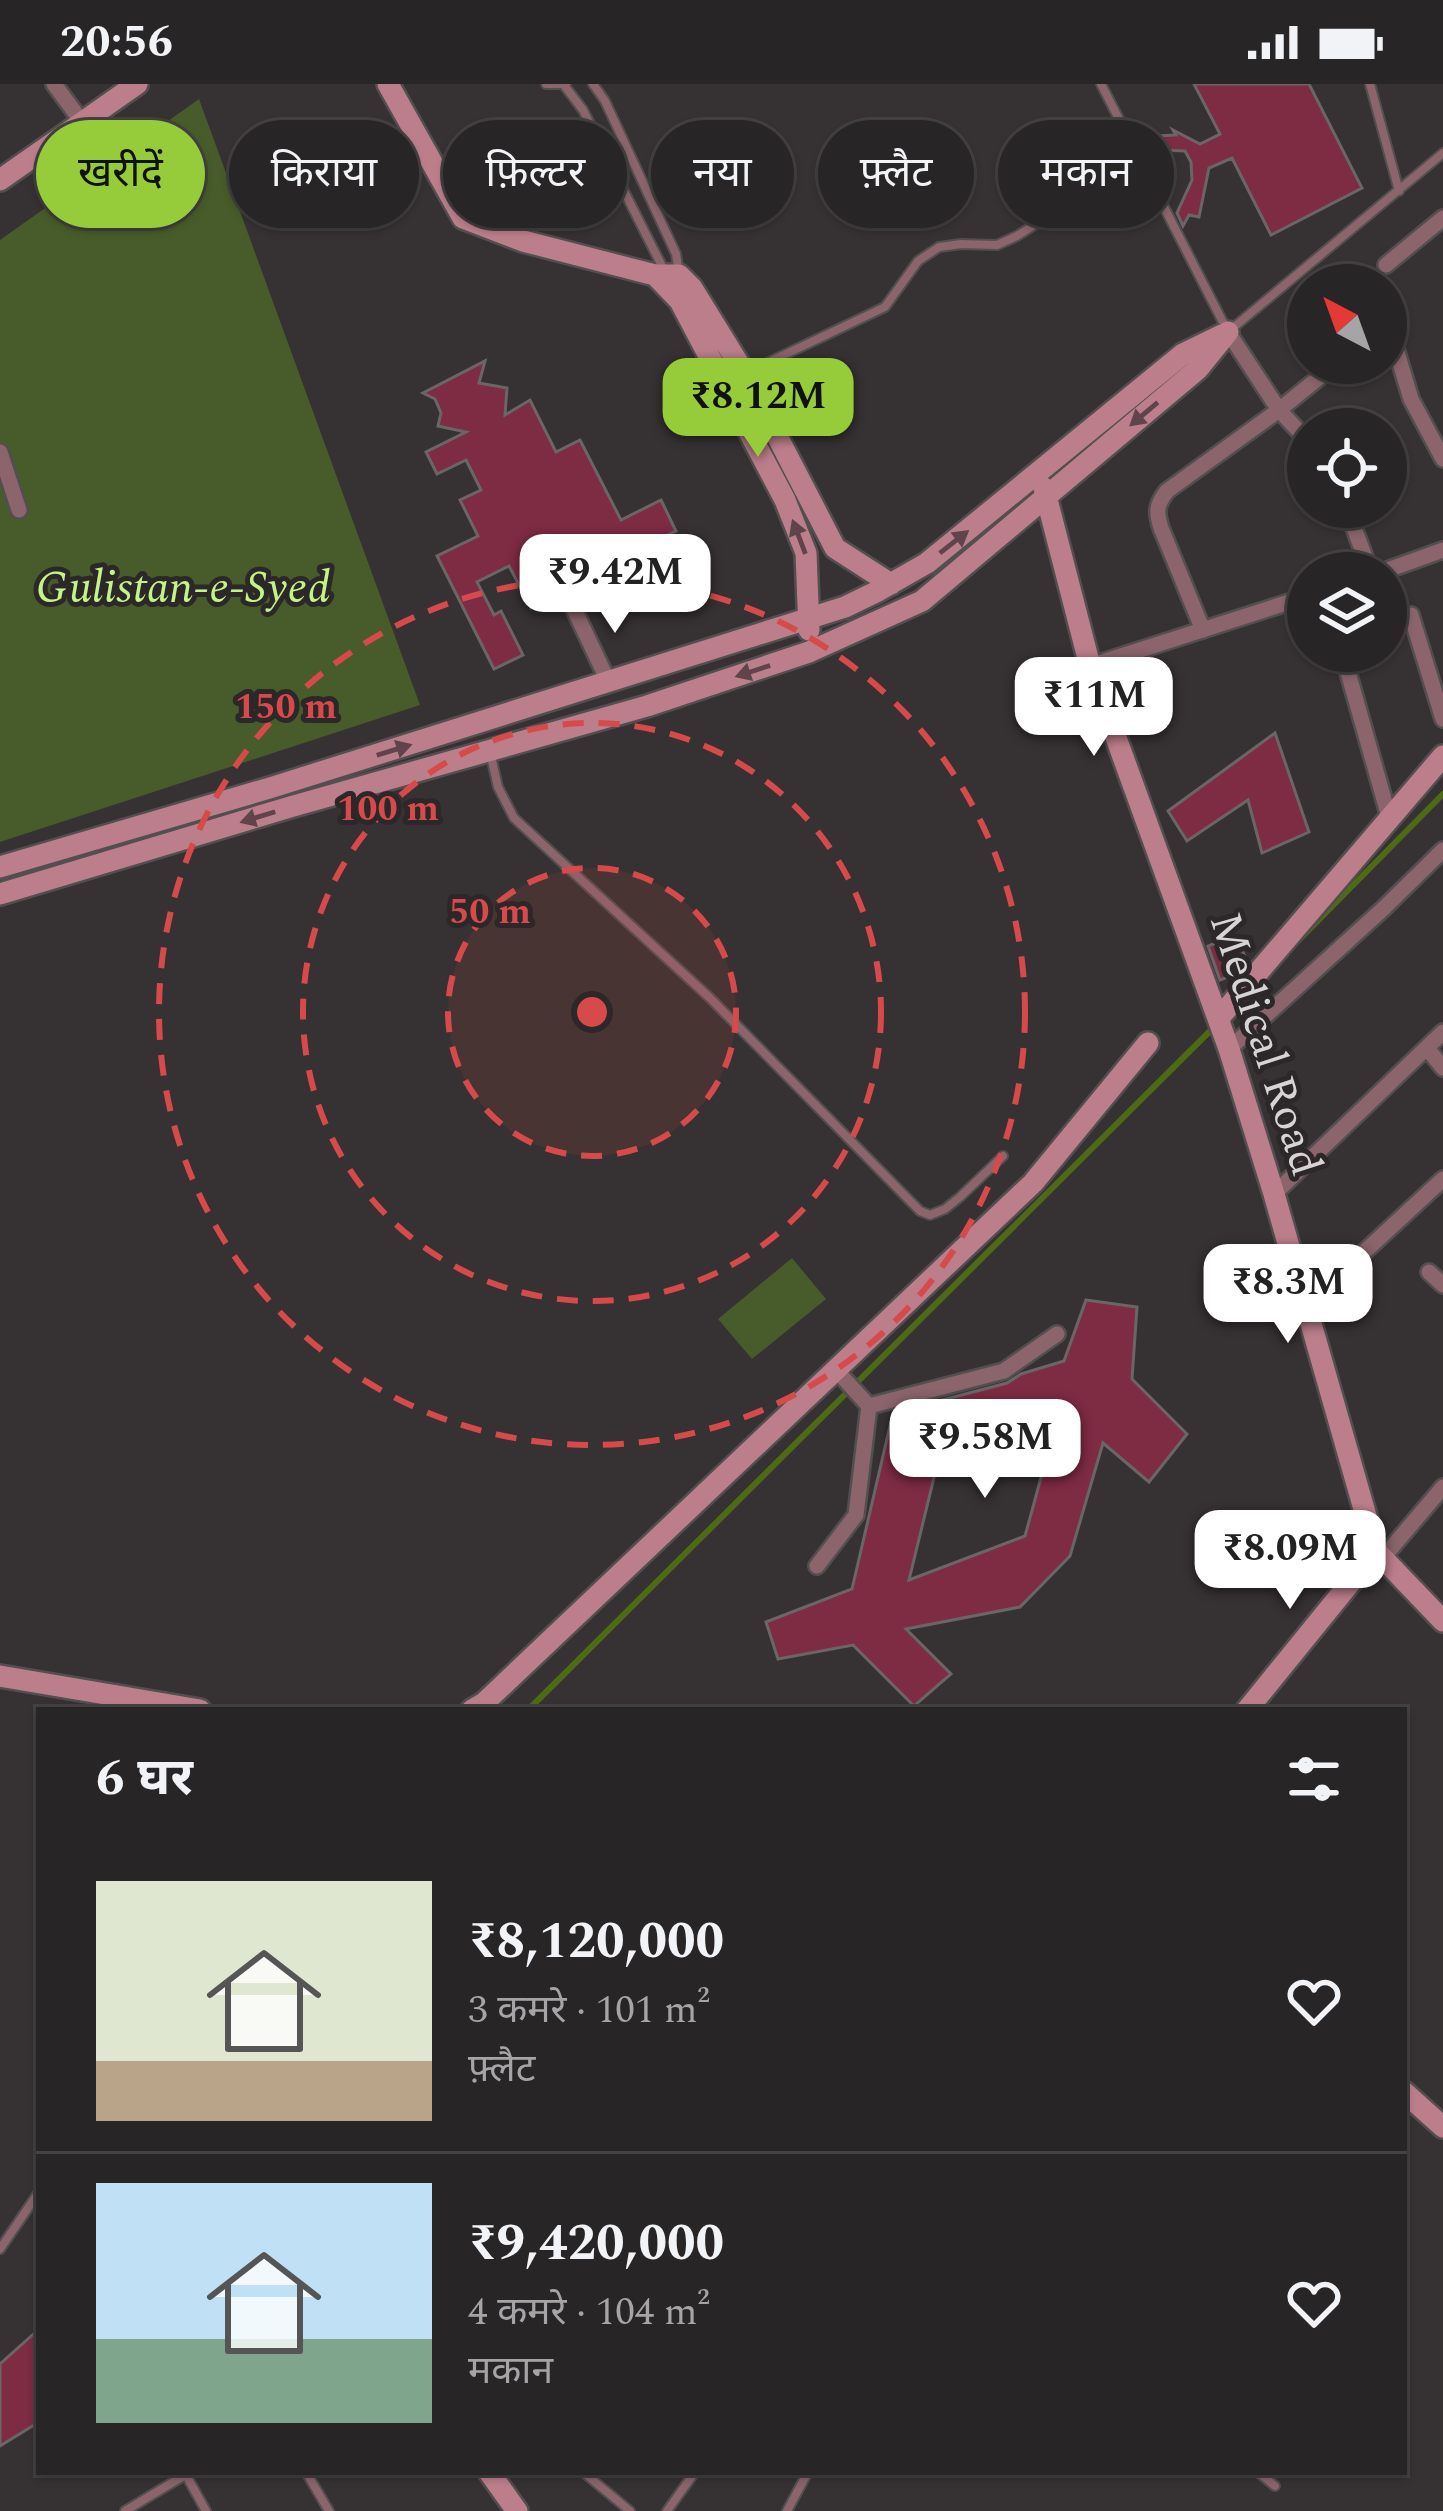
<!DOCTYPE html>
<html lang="hi">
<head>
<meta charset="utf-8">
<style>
	:root { --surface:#282526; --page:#302d2e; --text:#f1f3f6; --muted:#a5a5a7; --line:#444243; --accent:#96cc3a }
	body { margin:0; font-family:Spectral,"Noto Sans Devanagari",serif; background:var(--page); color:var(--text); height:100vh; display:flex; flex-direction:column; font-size:45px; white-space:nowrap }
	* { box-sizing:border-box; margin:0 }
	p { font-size:39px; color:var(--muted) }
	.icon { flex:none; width:66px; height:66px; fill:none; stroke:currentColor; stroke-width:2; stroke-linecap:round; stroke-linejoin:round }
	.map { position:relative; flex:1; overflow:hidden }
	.details { position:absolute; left:36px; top:1623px; width:1371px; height:768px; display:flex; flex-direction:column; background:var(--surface); border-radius:0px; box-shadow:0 3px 9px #0004,0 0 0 3px var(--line) }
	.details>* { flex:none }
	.hud { position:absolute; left:36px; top:36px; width:1371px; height:108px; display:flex; gap:24px }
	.needle { width:78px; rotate:319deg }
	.controls { position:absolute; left:1287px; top:180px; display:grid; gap:24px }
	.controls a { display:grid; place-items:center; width:120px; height:120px; border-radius:50%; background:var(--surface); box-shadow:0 3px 9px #0004,0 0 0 3px var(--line); font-size:60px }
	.price { position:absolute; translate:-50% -102px; padding:0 27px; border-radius:24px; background:#fff; color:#222; font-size:39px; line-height:78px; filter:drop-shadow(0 3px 6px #0008) }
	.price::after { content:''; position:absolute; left:50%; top:72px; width:36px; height:27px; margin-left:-18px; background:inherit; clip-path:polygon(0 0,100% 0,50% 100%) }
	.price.selected { background:var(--accent); color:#111 }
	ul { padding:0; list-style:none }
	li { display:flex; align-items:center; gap:36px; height:300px; padding:0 60px }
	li+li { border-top:3px solid var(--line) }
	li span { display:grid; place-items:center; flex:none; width:336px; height:240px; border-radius:0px; color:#555 }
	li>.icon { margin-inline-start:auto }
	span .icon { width:144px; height:144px; fill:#fffc; stroke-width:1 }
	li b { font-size:51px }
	h2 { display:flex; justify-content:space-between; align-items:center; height:144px; padding:0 60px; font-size:51px }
	.tag { padding:0 42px; border-radius:54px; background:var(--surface); box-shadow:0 3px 9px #0004,0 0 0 3px var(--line); font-size:42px; line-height:108px }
	.tag.selected { background:var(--accent); color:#111 }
	.status { display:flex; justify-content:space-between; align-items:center; height:84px; padding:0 60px; background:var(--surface); direction:ltr }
	.status svg { height:33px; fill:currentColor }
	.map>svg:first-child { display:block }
</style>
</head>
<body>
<div class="status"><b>20:56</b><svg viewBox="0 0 49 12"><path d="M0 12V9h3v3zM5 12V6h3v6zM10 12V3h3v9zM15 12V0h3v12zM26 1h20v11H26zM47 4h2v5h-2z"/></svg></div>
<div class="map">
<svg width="1443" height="2427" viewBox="0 0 1443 2427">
	<rect width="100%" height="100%" fill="#363132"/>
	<path fill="#475c2a" d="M199,15L420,621L0,758V156Z
		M792,1174L826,1215L752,1275L718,1235Z"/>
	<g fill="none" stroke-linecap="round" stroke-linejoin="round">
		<path stroke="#4c6b14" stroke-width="6" d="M1299,856L1443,710
			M528,1626L1214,943"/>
	</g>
	<path fill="#7e2b44" stroke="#6a6566" stroke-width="3" fill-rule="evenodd" d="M1194,0H1309L1362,104L1271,151L1232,74L1209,84L1199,133L1189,131L1183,142L1177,129L1192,96L1191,78L1185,67L1159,66L1158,52L1176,51L1173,46L1200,60L1220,50Z
		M485,277L479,299L507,304L505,331L530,316L556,368L580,356L621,436L661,416L676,447L659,455L677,492L648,507L632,474L531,524L509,482L477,498L494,531L501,527L523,571L494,585L437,472L478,452L460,416L481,406L466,376L437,390L426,368L466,348L438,342L441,329L435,315L423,309Z
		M1275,649L1309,748L1262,769L1248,716L1187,757L1168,727Z
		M1228,854L1233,866L1241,863L1247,878L1238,889L1220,896L1208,862Z
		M1086,1216L1137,1223L1132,1295L1187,1350L1149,1398L1103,1359L1070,1472L1020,1523L906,1545L951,1590L914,1622L853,1561L778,1575L766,1538L852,1505L893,1329L1007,1299L1021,1290L1064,1277ZM1057,1335L1025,1452L909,1496L940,1369Z
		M39,2245V2338L0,2362V2280Z"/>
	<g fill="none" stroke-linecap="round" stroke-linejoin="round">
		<defs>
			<path id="lane" d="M546,0H566
				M593,0L605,17L676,170L679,189
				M1101,0L1228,248L1443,69
				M1370,0L1399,107
				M564,1L583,26L666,190
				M746,289L885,223L918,177L939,163L961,160L997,161L1017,152L1140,73
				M490,668L498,703L514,734L710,914L920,1127L930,1131L945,1125L960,1113L1003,1072
				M0,2165L39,2108
				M306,2388L329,2427
				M583,2388L630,2427
				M1258,2388L1275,2402
				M186,2391L206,2427
				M125,2427L190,2388
				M667,2427L695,2388
				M787,2427L808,2388"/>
			<path id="street" d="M54,0L82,38
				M1386,181L1443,134
				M1386,246L1392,252L1411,315L1443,375
				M1228,248L1279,326L1308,357
				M0,368L19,426
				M1346,423L1371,489
				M1379,489L1443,466
				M574,525L609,599
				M1411,531L1443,635
				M1203,546L1161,444C1156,428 1156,421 1167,407L1279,326L1337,279
				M1342,567L1389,733
				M1090,582L1308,512
				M1427,964L1443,984
				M1229,965L1384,824L1443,766
				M1274,1110L1443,948
				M1429,1188L1443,1201
				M1306,1222L1443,1095
				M869,1322L1004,1287L1057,1250
				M1382,1475L1443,1403
				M817,1482L856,1431L869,1322L836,1286"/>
			<path id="secondary" d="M388,0L463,134L523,157L655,191H679L692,204L745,290L835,464L891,500
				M0,96L137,0
				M655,191L680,217L785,416L806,469L809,546
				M1044,404L1090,582L1229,965L1274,1110L1376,1467L1443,1537
				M0,783L273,703L845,523L878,507L927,479L1183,270L1222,251
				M0,810L290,723L647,622L809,568L922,517L1198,285L1228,248
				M1219,934L1443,672
				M0,1592L200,1626
				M472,1626L484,1619L1033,1099L1148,959
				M1247,1626L1376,1467
				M1404,2008L1443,2043
				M489,2388L517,2427"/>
		</defs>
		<use href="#lane" stroke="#534e4f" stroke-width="12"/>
		<use href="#street" stroke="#534e4f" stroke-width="20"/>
		<use href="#secondary" stroke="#534e4f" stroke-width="26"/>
		<use href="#lane" stroke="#8b646c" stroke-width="8"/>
		<use href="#street" stroke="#8b646c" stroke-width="15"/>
		<use href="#secondary" stroke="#bd7e8c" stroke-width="21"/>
	</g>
	<defs><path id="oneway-solid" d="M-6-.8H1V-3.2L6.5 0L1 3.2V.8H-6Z" transform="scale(3)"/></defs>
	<g fill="#5f454b">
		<use href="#oneway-solid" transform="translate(1144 330) rotate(140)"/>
		<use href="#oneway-solid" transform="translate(799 453) rotate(-111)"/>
		<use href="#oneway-solid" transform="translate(954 458) rotate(-38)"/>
		<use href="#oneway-solid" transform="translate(753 587) rotate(162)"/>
		<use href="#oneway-solid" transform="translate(394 666) rotate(-17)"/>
		<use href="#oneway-solid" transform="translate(258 733) rotate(163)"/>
	</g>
	<circle cx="592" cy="928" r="144" fill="#d64a4b" fill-opacity=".12"/>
	<g fill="none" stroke="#d64a4b" stroke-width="6" stroke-dasharray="21 15">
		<circle cx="592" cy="928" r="144"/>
		<circle cx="592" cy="928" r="289"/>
		<circle cx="592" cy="928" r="433"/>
	</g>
	<g text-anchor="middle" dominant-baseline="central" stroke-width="10" stroke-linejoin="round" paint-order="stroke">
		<g font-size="45" font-style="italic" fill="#c5f486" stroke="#2c2728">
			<text x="183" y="504">Gulistan-e-Syed</text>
		</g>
		<g font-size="45" fill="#d7d4d5" stroke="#2c2728">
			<text transform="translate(1265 960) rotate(72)">Medical Road</text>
		</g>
	</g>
	<circle cx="592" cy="928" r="18" fill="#d64a4b" stroke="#2c2728" stroke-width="6"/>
	<g font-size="36" text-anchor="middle" font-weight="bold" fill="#d64a4b" stroke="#2c2728" stroke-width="10" stroke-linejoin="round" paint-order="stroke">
		<text x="286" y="634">150 m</text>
		<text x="388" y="736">100 m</text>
		<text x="490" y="839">50 m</text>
	</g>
</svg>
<div class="controls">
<a><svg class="needle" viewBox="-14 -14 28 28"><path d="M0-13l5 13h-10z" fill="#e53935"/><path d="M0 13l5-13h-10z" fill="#a5a5a7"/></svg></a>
<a><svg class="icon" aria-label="locate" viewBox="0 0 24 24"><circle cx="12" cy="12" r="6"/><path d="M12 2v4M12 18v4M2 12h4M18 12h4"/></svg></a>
<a><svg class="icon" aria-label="layers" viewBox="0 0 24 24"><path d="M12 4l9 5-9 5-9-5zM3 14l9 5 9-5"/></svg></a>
</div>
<b class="price selected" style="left:758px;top:376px">₹8.12M</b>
<b class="price" style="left:615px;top:552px">₹9.42M</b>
<b class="price" style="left:1094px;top:675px">₹11M</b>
<b class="price" style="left:1288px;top:1262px">₹8.3M</b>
<b class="price" style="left:985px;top:1417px">₹9.58M</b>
<b class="price" style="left:1290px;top:1528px">₹8.09M</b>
<div class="hud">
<a class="tag selected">खरीदें</a>
<a class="tag">किराया</a>
<a class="tag">फ़िल्टर</a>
<a class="tag">नया</a>
<a class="tag">फ़्लैट</a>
<a class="tag">मकान</a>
</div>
<section class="details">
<h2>6 घर<svg class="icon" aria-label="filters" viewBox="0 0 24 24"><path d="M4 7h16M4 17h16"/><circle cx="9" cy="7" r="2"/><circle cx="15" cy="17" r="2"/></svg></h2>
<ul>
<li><span style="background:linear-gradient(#dfe7d0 75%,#b9a48a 0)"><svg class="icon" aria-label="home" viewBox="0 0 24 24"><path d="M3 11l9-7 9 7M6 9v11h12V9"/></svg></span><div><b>₹8,120,000</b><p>3 कमरे · 101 m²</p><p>फ़्लैट</p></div><svg class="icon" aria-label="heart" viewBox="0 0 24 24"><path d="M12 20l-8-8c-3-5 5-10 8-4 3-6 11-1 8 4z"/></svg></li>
<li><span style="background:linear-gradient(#bfe0f5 65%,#7fa58c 0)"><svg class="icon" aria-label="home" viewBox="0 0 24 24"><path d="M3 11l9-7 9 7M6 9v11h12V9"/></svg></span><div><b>₹9,420,000</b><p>4 कमरे · 104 m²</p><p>मकान</p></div><svg class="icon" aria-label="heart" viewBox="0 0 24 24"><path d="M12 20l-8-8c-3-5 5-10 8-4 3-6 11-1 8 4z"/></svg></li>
</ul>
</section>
</div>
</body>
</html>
